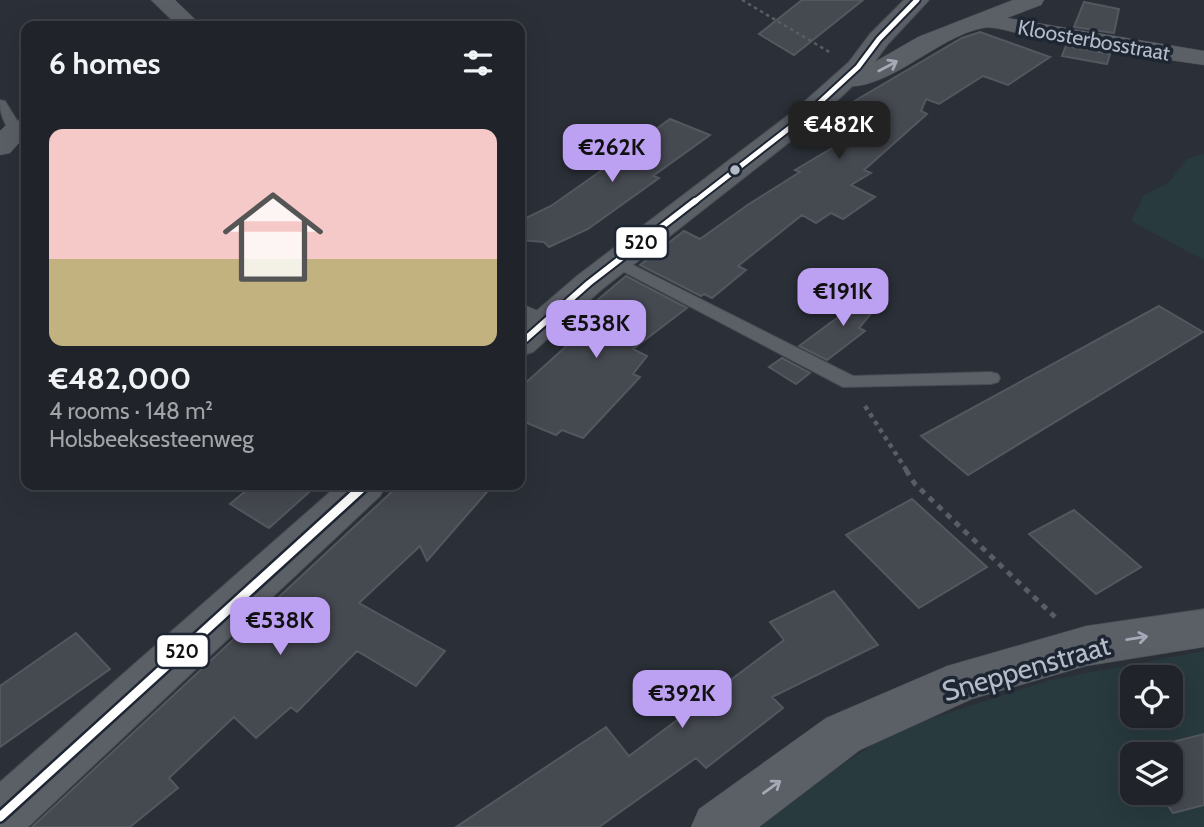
<!DOCTYPE html>
<html lang="en">
<head>
<meta charset="utf-8">
<style>
	:root { --surface:#20242a; --page:#282c32; --text:#f1f3f6; --muted:#a2a4a8; --line:#3d4147; --accent:#bca0f2 }
	body { margin:0; font-family:Cabin,sans-serif; background:var(--page); color:var(--text); height:100vh; display:flex; flex-direction:column; font-size:26px; white-space:nowrap }
	* { box-sizing:border-box; margin:0 }
	p { font-size:23px; color:var(--muted) }
	.icon { flex:none; width:38px; height:38px; fill:none; stroke:currentColor; stroke-width:2; stroke-linecap:round; stroke-linejoin:round }
	.map { position:relative; flex:1; overflow:hidden }
	.side { position:absolute; left:21px; top:21px; width:504px; height:469px; display:flex; flex-direction:column; background:var(--surface); border-radius:14px; box-shadow:0 7px 28px #0002,0 0 0 2px var(--line) }
	.side>* { flex:none }
	.fabs { position:absolute; left:1120px; top:665px; display:grid; gap:14px }
	.fabs a { display:grid; place-items:center; width:63px; height:63px; border-radius:14px; background:var(--surface); box-shadow:0 7px 28px #0002,0 0 0 2px var(--line); font-size:35px }
	.price { position:absolute; translate:-50% -60px; padding:0 16px; border-radius:14px; background:var(--accent); color:#111; font-size:23px; line-height:46px; filter:drop-shadow(0 2px 4px #0008) }
	.price::after { content:''; position:absolute; left:50%; top:42px; width:21px; height:16px; margin-left:-10px; background:inherit; clip-path:polygon(0 0,100% 0,50% 100%) }
	.price.active { background:#222; color:#fff }
	ul { padding:0; list-style:none }
	li { display:grid; align-content:center; gap:14px; height:371px; padding:0 28px }
	li span { display:grid; place-items:center; height:217px; border-radius:14px; color:#555 }
	li>.icon { margin-inline-start:auto }
	span .icon { width:126px; height:126px; fill:#fffc; stroke-width:1 }
	li b { font-size:30px }
	h2 { display:flex; justify-content:space-between; align-items:center; height:84px; padding:0 28px; font-size:30px }
	.map>svg:first-child { display:block }
</style>
</head>
<body>
<div class="map">
<svg width="1204" height="827" viewBox="0 0 1204 827">
	<rect width="100%" height="100%" fill="#2b3038"/>
	<path fill="#283a3e" fill-rule="evenodd" d="M1204,154V260L1131,221L1144,195L1168,183L1187,159Z
		M1204,651V827H741L899,729L1050,680ZM1132,677H1171V716H1132ZM1132,754H1171V793H1132Z"/>
	<path fill="#454950" stroke="#53585f" stroke-width="2" d="M802,0H863L794,55L759,34Z
		M1084,2L1119,9L1114,33L1074,27Z
		M980,32L1050,57L1008,85L983,76L939,104L926,99L921,111L927,114L864,170L871,173L851,185L875,197L843,219L831,213L816,223L802,215L738,266L746,270L712,298L704,294L701,296L640,265L684,231L700,239L749,204L800,172L795,170L837,145L809,133L846,106L962,38Z
		M1066,46L1110,54L1107,64L1062,56Z
		M670,119L710,135L653,176L659,178L588,229L549,247L544,242L520,240V221L551,206L605,168L599,165L644,134L648,135Z
		M626,276L687,308L633,349L647,356L633,374L640,377L583,438L562,430L556,435L520,420V388L572,341L557,334Z
		M876,289L884,298L859,328L865,331L827,360L799,346Z
		M1159,306L1203,332L968,475L921,436Z
		M782,358L810,373L796,384L769,367Z
		M253,485H317L269,528L230,504Z
		M399,485H493L427,561L420,546L359,603L445,651L416,686L357,651L297,712L291,707L256,738L234,717L169,778L178,788L130,827H32Z
		M912,499L987,567L919,608L846,535Z
		M1074,510L1141,567L1096,594L1029,534Z
		M834,591L878,645L772,697L783,708L706,768L696,758L599,827H456L606,727L629,756L784,640L770,622Z
		M76,633L110,669L0,747V686Z
		M1204,734V805L1173,813L1160,793H1171V754H1134L1133,752Z"/>
	<g fill="none" stroke-linecap="round" stroke-linejoin="round">
		<defs>
			<path id="service" d="M0,100L5,101L23,130L21,133H11C3,121 0,114 0,100Z
				M617,257L853,376L991,372L998,374L1000,378L998,382L991,384L843,387L611,265L609,262L611,259Z"/>
			<path id="minor" d="M151,0H175L202,26H178Z
				M1013,0H1044L1041,5L1007,18L1204,51V65C1151,57 1098,50 1045,40C1029,38 997,25 983,28C935,37 883,97 836,85L833,80L836,75L859,71L918,37Z
				M26,118V135L10,153L0,155V131L7,124Z
				M520,303L552,317L557,325L552,333L540,336L520,328Z
				M1204,609V647L1086,666L972,699L860,750L759,827H691L699,809L826,718L947,666L1086,626Z"/>
			<path id="tertiary" d="M904,0H929L888,44L867,72L815,122L601,290L533,352L520,356V325L577,276L795,110L849,62L870,34Z
				M338,485H386L380,496L28,827H0V782Z"/>
		</defs>
		<use href="#service" stroke="#474b51" stroke-width="2"/>
		<use href="#minor" stroke="#474b51" stroke-width="1"/>
		<use href="#tertiary" stroke="#474b51" stroke-width="2"/>
		<path stroke="#585e63" stroke-width="2.5" stroke-dasharray="3.5 3.5" stroke-linecap="butt" d="M742,0L831,53"/>
		<path stroke="#585e63" stroke-width="4.5" stroke-dasharray="4.5 4.5" stroke-linecap="butt" d="M865,406L907,471"/>
		<path stroke="#585e63" stroke-width="5" stroke-dasharray="6 6" stroke-linecap="butt" d="M906,470L915,484L1055,617"/>
		<use href="#service" fill="#5b5f66" fill-rule="evenodd"/>
		<use href="#minor" fill="#5b5f66" fill-rule="evenodd"/>
		<use href="#tertiary" fill="#5b5f66" fill-rule="evenodd"/>
		<defs>
			<path id="bus-1-far2" d="M693,203L805,116L858,67L879,39L917,0"/>
			<path id="bus-1-far1" d="M520,344L589,283L695,201"/>
			<path id="bus-1" d="M0,817L365,485"/>
		</defs>
		<use href="#bus-1-far2" stroke="#1e2633" stroke-width="9"/>
		<use href="#bus-1-far1" stroke="#1e2633" stroke-width="10"/>
		<use href="#bus-1" stroke="#1e2633" stroke-width="14"/>
		<use href="#bus-1-far2" stroke="#fff" stroke-width="5"/>
		<use href="#bus-1-far1" stroke="#fff" stroke-width="6"/>
		<use href="#bus-1" stroke="#fff" stroke-width="9"/>
	</g>
	<defs><path id="oneway-shaft" d="M-6 0H5M1.5-3L5.5 0L1.5 3" fill="none" stroke-width="1.6" stroke-linecap="round" stroke-linejoin="round" transform="scale(1.75)"/></defs>
	<g stroke="#a3a9b5">
		<use href="#oneway-shaft" transform="translate(888 66) rotate(-28)"/>
		<use href="#oneway-shaft" transform="translate(1137 638) rotate(-9)"/>
		<use href="#oneway-shaft" transform="translate(772 787) rotate(-36)"/>
	</g>
	<circle fill="#b5bcc9" stroke="#1e2633" stroke-width="2.5" cx="735" cy="170" r="6"/>
	<g text-anchor="middle" dominant-baseline="central" stroke-width="7" stroke-linejoin="round" paint-order="stroke">
		<g font-size="21" fill="#b5bcc9" stroke="#1e2633">
			<text transform="translate(1094 40) rotate(10)">Kloosterbosstraat</text>
		</g>
		<g font-size="28" fill="#b5bcc9" stroke="#1e2633">
			<text transform="translate(1026 668) rotate(-16)">Sneppenstraat</text>
		</g>
	</g>
	<g stroke="#1e2633" stroke-width="2.5">
		<rect x="615" y="226" width="53" height="33" rx="7" fill="#fff"/>
		<rect x="156" y="634" width="53" height="34" rx="7" fill="#fff"/>
	</g>
	<g font-size="19" text-anchor="middle" font-weight="bold" fill="#111">
		<text x="641" y="249">520</text>
		<text x="182" y="658">520</text>
	</g>
</svg>
<div class="fabs">
<a><svg class="icon" aria-label="locate" viewBox="0 0 24 24"><circle cx="12" cy="12" r="6"/><path d="M12 2v4M12 18v4M2 12h4M18 12h4"/></svg></a>
<a><svg class="icon" aria-label="layers" viewBox="0 0 24 24"><path d="M12 4l9 5-9 5-9-5zM3 14l9 5 9-5"/></svg></a>
</div>
<b class="price active" style="left:839px;top:161px">€482K</b>
<b class="price" style="left:612px;top:184px">€262K</b>
<b class="price" style="left:843px;top:328px">€191K</b>
<b class="price" style="left:596px;top:360px">€538K</b>
<b class="price" style="left:280px;top:657px">€538K</b>
<b class="price" style="left:682px;top:730px">€392K</b>
<section class="side">
<h2>6 homes<svg class="icon" aria-label="filters" viewBox="0 0 24 24"><path d="M4 7h16M4 17h16"/><circle cx="9" cy="7" r="2"/><circle cx="15" cy="17" r="2"/></svg></h2>
<ul>
<li><span style="background:linear-gradient(#f6c9c9 60%,#c2b280 0)"><svg class="icon" aria-label="home" viewBox="0 0 24 24"><path d="M3 11l9-7 9 7M6 9v11h12V9"/></svg></span><div><b>€482,000</b><p>4 rooms · 148 m²</p><p>Holsbeeksesteenweg</p></div></li>
</ul>
</section>
</div>
</body>
</html>
